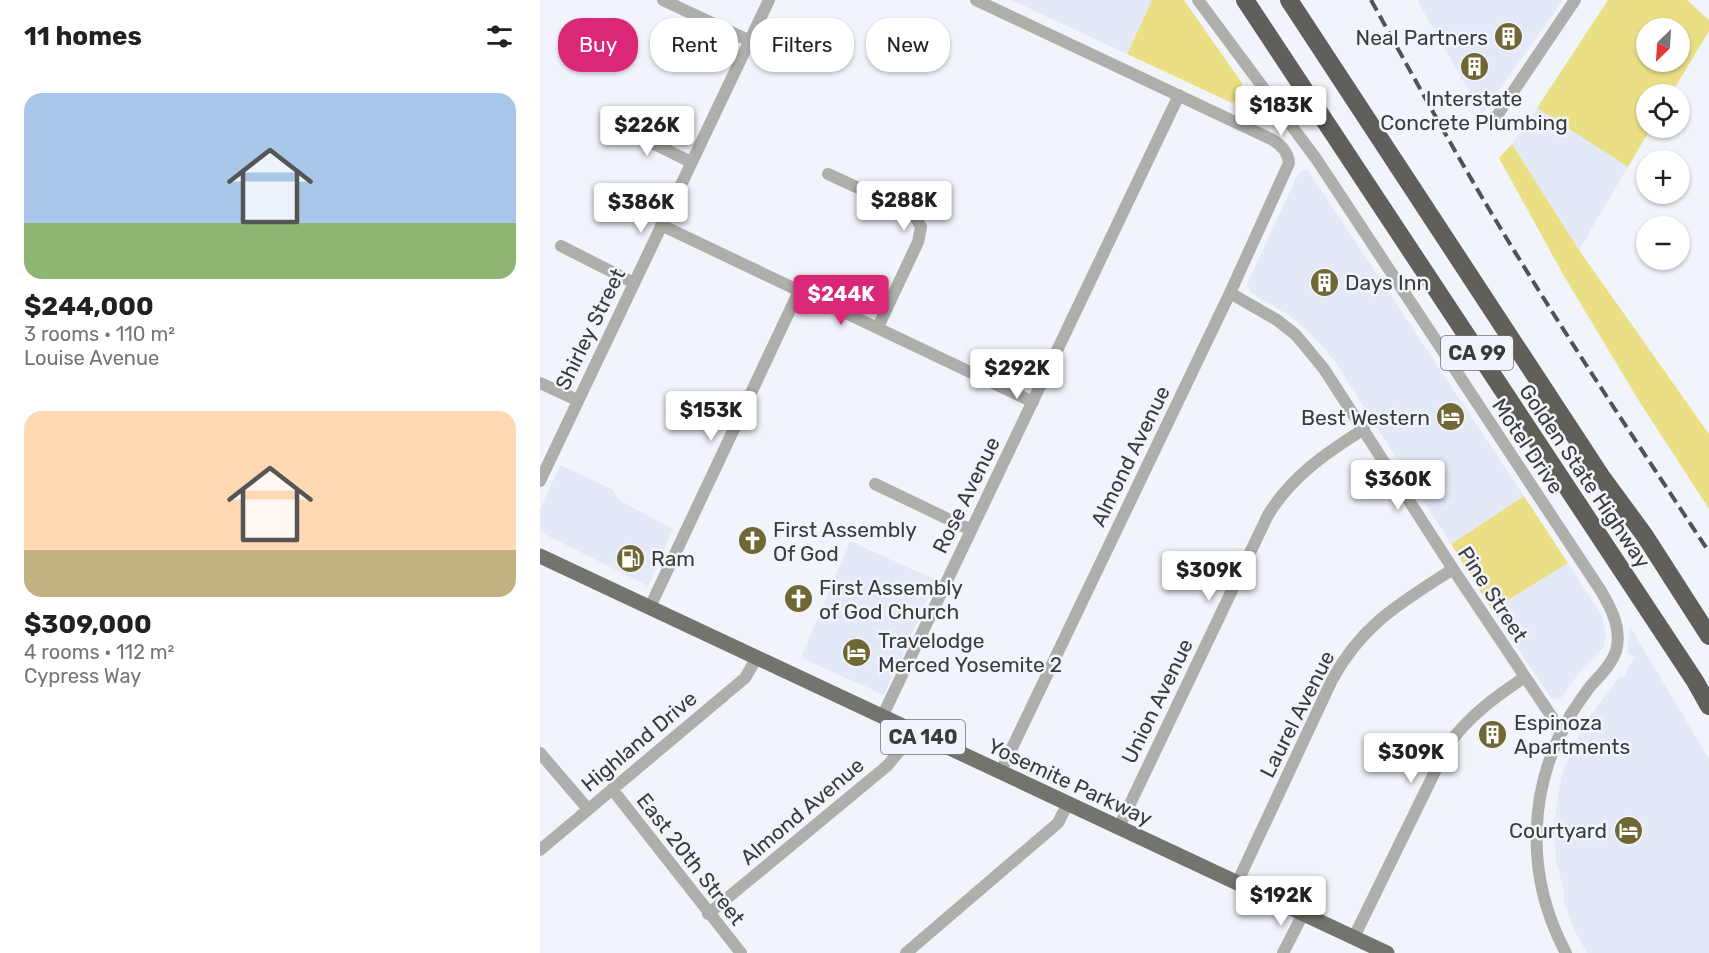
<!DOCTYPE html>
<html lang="en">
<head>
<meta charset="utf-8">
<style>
	:root { --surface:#fff; --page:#f6f6f6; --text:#202124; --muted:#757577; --accent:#db2777 }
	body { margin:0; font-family:Rubik,sans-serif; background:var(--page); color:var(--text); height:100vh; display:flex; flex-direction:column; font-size:22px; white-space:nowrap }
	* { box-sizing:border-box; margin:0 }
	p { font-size:20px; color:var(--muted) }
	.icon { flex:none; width:33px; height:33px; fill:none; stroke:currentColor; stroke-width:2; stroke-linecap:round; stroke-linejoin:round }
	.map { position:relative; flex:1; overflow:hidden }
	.drawer { display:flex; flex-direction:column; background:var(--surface); width:540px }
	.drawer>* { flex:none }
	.top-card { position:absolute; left:18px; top:18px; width:570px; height:54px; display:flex; gap:12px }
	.needle { width:39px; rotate:205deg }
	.tools { position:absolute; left:1096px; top:18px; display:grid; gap:12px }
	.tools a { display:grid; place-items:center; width:54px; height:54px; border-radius:50%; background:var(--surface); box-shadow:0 2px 4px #0004; font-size:30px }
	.price { position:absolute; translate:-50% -51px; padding:0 14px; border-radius:6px; background:#fff; color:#222; font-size:20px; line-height:39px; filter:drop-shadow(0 2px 3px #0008) }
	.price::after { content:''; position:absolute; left:50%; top:36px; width:18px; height:14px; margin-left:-9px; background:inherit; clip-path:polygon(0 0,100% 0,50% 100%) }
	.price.active { background:var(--accent); color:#fff }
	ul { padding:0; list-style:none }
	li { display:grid; align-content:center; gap:12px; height:318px; padding:0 24px }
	li span { display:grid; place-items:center; height:186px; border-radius:18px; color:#555 }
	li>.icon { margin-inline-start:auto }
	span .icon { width:108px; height:108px; fill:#fffc; stroke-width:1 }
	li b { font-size:26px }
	h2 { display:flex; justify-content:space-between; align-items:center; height:72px; padding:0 24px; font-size:26px }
	.tag { padding:0 21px; border-radius:24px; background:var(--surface); box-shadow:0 2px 4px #0004; font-size:21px; line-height:54px }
	.tag.active { background:var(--accent); color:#fff }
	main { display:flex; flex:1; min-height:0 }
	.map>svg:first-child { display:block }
</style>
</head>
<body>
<main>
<section class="drawer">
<h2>11 homes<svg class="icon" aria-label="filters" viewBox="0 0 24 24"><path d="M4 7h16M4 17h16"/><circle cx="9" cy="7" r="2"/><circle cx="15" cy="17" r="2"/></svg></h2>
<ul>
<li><span style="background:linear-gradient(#a9c7e8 70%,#8fb573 0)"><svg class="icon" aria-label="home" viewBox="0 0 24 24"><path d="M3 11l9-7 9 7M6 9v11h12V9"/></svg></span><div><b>$244,000</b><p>3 rooms · 110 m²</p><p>Louise Avenue</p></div></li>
<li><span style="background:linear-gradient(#ffd9b3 75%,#c2b280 0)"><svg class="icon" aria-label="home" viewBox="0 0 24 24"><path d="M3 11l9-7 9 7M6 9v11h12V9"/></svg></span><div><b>$309,000</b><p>4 rooms · 112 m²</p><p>Cypress Way</p></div></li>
</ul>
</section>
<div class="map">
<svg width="1169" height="953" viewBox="0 0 1169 953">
	<rect width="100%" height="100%" fill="#f2f4fb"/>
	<path fill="#e4e9f7" d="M471,0H612L587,54Z
		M877,0H1023L942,114Z
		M997,108L1088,167L1039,250L972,144Z
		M764,170H768L984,496L911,544L794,360L771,334L750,316L710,292L707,284L758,174Z
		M20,465L72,489L79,500L133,529L108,586L0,532V509Z
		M310,541L396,580L344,695L261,658Z
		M1028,563L1062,616L1066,634L1063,648L1041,670L1021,698L1016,700L1011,698L952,610Z
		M1090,627L1169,759V953H1047L1033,928L1023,898L1025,895L1016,860L1014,822L1022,773L1045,723L1079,677L1083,678L1095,657L1087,653Z"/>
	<path fill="#ebdf86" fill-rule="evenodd" d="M612,0H644L702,83C702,92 700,99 692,103L587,54Z
		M1068,0H1147L1169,20V31L1131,94H1107V128H1111L1088,167L997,108ZM1140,28V62H1107V28Z
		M972,144L1039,250L1169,434V509L1099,401L1024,276L959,158Z
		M984,496L1028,563L952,610L911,544Z"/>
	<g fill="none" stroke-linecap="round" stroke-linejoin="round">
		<path stroke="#aeaeab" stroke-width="12" d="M123,0L210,41
			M436,0L731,139C740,144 748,151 749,163L690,293L460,773
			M658,0L777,160L1061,591C1072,610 1082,629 1076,651C1071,666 1059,676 1049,688C1043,696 1037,705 1031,714C987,788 985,877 1026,953
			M954,120L1035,0
			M696,122L729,96
			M76,125L151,162
			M288,174L373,213L381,227L378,242L338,327
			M121,225L493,402
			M21,246L94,283
			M690,293L737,320L756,335L784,369L913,569L1022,732
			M0,383L37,400
			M0,481L229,0
			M335,484L431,530
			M110,607L260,289
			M342,717L639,95
			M0,753L48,809
			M72,789L201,953
			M579,827L728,515C752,476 786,453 824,429
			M0,850L205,678L217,657
			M697,883L792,680C823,623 861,603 913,569
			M168,914L347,766L362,748L370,731
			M814,937L908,745C929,716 955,697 985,677
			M366,953L518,823L528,803
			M743,953L763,914"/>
		<path stroke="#74746e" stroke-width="15" d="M0,556L847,953"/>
		<path stroke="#605f59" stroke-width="18" d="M705,0L1155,681L1169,706
			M749,0L1061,476L1105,536L1169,636"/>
		<path stroke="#515255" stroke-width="4" stroke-dasharray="12 6" stroke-linecap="butt" d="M831,0C868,67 904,133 943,199C1014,319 1092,435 1169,552"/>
	</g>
	<defs>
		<symbol id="building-disc" viewBox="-11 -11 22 22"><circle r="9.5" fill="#6f6834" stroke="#f2f4fb"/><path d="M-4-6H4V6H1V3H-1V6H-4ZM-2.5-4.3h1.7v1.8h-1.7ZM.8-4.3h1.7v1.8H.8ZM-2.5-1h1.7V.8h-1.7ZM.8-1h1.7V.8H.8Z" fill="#fff"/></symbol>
		<symbol id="hotel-disc" viewBox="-11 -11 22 22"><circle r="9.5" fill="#6f6834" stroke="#f2f4fb"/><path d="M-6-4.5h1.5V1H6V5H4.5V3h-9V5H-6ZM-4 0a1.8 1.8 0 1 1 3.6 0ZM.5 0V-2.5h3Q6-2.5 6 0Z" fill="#fff"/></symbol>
		<symbol id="church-disc" viewBox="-11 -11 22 22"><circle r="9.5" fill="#6f6834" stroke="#f2f4fb"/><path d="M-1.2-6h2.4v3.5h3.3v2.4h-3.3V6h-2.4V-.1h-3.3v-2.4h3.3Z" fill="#fff"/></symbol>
		<symbol id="fuel-disc" viewBox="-11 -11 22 22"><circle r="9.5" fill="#6f6834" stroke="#f2f4fb"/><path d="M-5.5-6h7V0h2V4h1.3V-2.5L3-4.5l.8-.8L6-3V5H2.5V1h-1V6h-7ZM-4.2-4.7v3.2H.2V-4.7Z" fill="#fff"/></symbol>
	</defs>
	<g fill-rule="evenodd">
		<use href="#building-disc" x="952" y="20" width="33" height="33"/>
		<use href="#building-disc" x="918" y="50" width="33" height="33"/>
		<use href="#building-disc" x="768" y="266" width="33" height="33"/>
		<use href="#hotel-disc" x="894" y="400" width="33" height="33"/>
		<use href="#church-disc" x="196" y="524" width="33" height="33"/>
		<use href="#fuel-disc" x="74" y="542" width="33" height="33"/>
		<use href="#church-disc" x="242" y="582" width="33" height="33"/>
		<use href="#hotel-disc" x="300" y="636" width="33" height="33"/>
		<use href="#building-disc" x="936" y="718" width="33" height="33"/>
		<use href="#hotel-disc" x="1072" y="814" width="33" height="33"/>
	</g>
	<g text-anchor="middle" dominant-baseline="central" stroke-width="5" stroke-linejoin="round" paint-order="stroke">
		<g fill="#f2f4fb" stroke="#717276" stroke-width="1.5">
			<rect x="901" y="336" width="72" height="34" rx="4.5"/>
			<rect x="341" y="720" width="84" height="34" rx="4.5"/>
		</g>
		<g font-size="20" font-weight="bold" fill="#3a3b3d">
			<text x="937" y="353">CA 99</text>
			<text x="383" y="737">CA 140</text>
		</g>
		<g font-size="21" fill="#3a3b3d" stroke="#f2f4fb" text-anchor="start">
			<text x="948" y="37" text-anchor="end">Neal Partners</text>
			<text x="934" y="98" text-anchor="middle">Interstate<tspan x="934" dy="24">Concrete Plumbing</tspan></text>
			<text x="805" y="282">Days Inn</text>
			<text x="890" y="417" text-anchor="end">Best Western</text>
			<text x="233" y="529">First Assembly<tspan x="233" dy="24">Of God</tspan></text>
			<text x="111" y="558">Ram</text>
			<text x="279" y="587">First Assembly<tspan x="279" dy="24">of God Church</tspan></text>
			<text x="338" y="640">Travelodge<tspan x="338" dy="24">Merced Yosemite 2</tspan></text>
			<text x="974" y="722">Espinoza<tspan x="974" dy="24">Apartments</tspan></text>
			<text x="1067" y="830" text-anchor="end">Courtyard</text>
		</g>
		<g font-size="21" fill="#3a3b3d" stroke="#f2f4fb">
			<text transform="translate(50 329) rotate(-64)">Shirley Street</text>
			<text transform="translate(988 446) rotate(56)">Motel Drive</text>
			<text transform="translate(590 456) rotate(-64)">Almond Avenue</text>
			<text transform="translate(1045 476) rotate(56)">Golden State Highway</text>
			<text transform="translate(426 495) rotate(-64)">Rose Avenue</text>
			<text transform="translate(953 594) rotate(57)">Pine Street</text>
			<text transform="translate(617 701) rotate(-64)">Union Avenue</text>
			<text transform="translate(757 714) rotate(-63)">Laurel Avenue</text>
			<text transform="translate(99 741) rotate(-40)">Highland Drive</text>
			<text transform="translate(530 782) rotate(25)">Yosemite Parkway</text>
			<text transform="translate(262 811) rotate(-40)">Almond Avenue</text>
			<text transform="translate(151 859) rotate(52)">East 20th Street</text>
		</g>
	</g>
</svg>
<div class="tools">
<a><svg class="needle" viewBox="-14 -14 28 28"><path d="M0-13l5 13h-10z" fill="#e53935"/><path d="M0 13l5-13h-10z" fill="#757577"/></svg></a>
<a><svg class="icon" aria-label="locate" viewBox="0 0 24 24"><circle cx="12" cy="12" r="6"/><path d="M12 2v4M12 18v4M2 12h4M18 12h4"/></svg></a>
<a>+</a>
<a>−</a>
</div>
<b class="price" style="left:741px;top:137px">$183K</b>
<b class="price" style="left:107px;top:157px">$226K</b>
<b class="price" style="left:364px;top:232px">$288K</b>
<b class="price" style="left:101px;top:234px">$386K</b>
<b class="price active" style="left:301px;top:326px">$244K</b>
<b class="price" style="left:477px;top:400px">$292K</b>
<b class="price" style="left:171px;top:442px">$153K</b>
<b class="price" style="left:858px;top:511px">$360K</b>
<b class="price" style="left:669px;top:602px">$309K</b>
<b class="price" style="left:871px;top:784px">$309K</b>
<b class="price" style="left:741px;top:927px">$192K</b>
<div class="top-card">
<a class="tag active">Buy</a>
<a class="tag">Rent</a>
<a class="tag">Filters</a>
<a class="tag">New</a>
</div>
</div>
</main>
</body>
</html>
